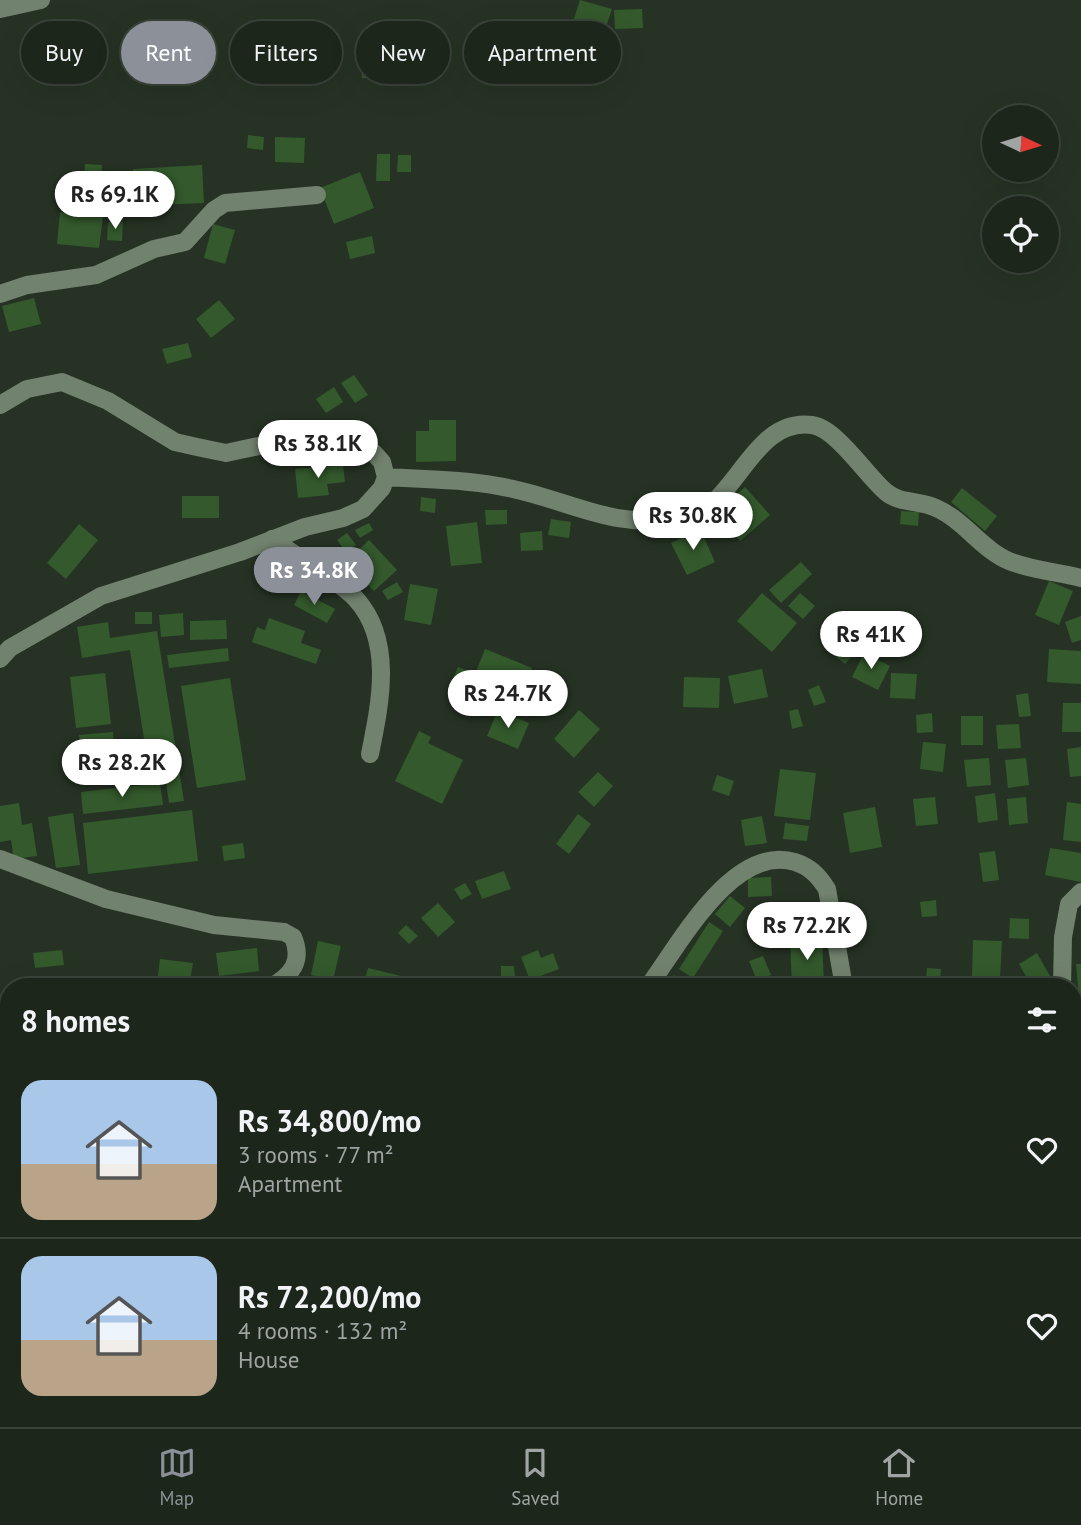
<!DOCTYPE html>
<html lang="en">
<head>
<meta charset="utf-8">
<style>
	:root { --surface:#1c261b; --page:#293228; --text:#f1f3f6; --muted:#a0a5a3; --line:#3a433a; --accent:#8c9099 }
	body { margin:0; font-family:"PT Sans",sans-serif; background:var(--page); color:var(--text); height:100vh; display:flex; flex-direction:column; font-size:26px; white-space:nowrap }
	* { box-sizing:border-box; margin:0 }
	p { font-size:23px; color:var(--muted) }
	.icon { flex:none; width:38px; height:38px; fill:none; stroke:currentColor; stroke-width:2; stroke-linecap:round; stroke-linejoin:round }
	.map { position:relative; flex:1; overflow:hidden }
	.panel { position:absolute; left:0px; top:978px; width:1082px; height:450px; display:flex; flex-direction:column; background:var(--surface); border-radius:28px 28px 0 0; box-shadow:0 7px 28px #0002,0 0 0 2px var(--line) }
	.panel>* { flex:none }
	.guide { position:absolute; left:21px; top:21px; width:700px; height:63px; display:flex; gap:14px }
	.needle { width:46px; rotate:94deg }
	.buttons { position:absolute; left:982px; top:105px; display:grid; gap:14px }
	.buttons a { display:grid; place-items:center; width:77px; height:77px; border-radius:50%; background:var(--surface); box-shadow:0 7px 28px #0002,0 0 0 2px var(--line); font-size:35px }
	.price { position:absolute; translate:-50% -60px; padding:0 16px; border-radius:24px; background:#fff; color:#222; font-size:23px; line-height:46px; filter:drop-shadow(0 2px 4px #0008) }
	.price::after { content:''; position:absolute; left:50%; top:42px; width:21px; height:16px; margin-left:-10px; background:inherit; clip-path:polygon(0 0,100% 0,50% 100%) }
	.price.selected { background:var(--accent); color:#fff }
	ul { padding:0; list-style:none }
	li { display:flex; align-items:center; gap:21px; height:175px; padding:0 21px }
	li+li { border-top:2px solid var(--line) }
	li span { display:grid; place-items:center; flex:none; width:196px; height:140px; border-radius:21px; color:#555 }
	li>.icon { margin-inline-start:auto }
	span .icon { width:84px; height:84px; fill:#fffc; stroke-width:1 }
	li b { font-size:30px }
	h2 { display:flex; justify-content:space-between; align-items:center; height:84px; padding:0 21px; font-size:30px }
	.chip { padding:0 24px; border-radius:32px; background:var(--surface); box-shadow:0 7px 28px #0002,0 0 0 2px var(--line); font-size:24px; line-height:63px }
	.chip.selected { background:var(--accent); color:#fff }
	.tabs { display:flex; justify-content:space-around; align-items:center; height:98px; border-top:2px solid var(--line); background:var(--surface); font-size:19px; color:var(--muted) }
	.tabs a { display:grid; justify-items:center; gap:4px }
	.tabs .selected { color:var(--accent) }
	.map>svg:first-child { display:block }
</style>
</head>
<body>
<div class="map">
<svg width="1081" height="1427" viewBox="0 0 1081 1427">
	<rect width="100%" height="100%" fill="#263324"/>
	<path fill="#33592c" d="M580,0L612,9L603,36L572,25Z
		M642,9L643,28L615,29L614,10Z
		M57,31L64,40L30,65L23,55Z
		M76,39L81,47L65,56L61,47Z
		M361,63H375V78H362Z
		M248,135L264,137L263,150L247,148Z
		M275,137L305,138L304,163L275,162Z
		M377,154H390V181H376Z
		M398,155H411V172H397Z
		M85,164L102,165L101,178L84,177Z
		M202,165L204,203L135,206L133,169Z
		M360,172L374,208L334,224L320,188Z
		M60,212L103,216L99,248L57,244Z
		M108,222H123L122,241L107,240Z
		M213,224L235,230L225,264L204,258Z
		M372,236L375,253L350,259L346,242Z
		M34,298L41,324L9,332L2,306Z
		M219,300L235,319L211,338L196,319Z
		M188,343L192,357L167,364L162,349Z
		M354,375L368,395L355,403L341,383Z
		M334,387L343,402L326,413L316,399Z
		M429,420H456V461L416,462V431H429Z
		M343,465L345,482L327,484L329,495L298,498L295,469Z
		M745,487L770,515L740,541L715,513Z
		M962,488L997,516L985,531L951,502Z
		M182,496H219V518H182Z
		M421,497L436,499L435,513L420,511Z
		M485,510H507V524L486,525Z
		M901,511L919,512L918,526L900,524Z
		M551,519L571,522L569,538L548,535Z
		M477,522L482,563L451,566L446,526Z
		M369,523L373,530L360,538L355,530Z
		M79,524L98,540L66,579L47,563Z
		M700,529L715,562L687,575L671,543Z
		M542,531L543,550L521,551L520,533Z
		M347,533L356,545L346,552L337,540Z
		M369,540L397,570L374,591L346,562Z
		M801,562L812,574L781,603L769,590Z
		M1049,581L1073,591L1059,625L1035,615Z
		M397,582L403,592L388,600L382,591Z
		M410,584L438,589L431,625L404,620Z
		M301,591L335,609L327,623L294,605Z
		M762,593L797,623L772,652L737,621Z
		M800,593L815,606L803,619L788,606Z
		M135,612H152V624H135Z
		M183,613L184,635L161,637L159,615Z
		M1081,616V640L1072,643L1065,622Z
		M269,618L305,631L301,643L321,650L316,664L252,642L257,627L265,630Z
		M226,620L227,639L190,640V621Z
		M108,622L110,638L157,631L184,801L169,803L165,775L150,777L130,650L82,658L77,627Z
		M838,630L859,648L845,664L824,647Z
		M228,648L229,661L169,668L167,655Z
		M485,649L532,668L515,710L451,684L458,667L475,674Z
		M1049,649L1081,651V684L1047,682Z
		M864,653L890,666L878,690L852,677Z
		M762,669L768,697L734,704L728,676Z
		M105,673L111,724L76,728L70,677Z
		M891,673L917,674L915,699L890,698Z
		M684,677L720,678L719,708L683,707Z
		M230,678L246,780L197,788L181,686Z
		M819,685L826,702L814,706L808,690Z
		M1028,693L1031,716L1019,717L1016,695Z
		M1063,703H1081V732H1062Z
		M798,709L803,726L792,729L789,711Z
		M498,710L529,723L518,749L487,736Z
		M579,710L600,729L574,758L554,739Z
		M932,713L933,732L917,733L916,715Z
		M961,716H983V745H961Z
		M1019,724L1021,748L998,749L996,725Z
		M419,731L431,737L428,743L463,760L442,804L395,781Z
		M113,732L118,776L84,780L79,735Z
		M923,742L946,744L943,772L920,769Z
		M1081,747V776L1070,777L1067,749Z
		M989,758L991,785L967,787L964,760Z
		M1026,758L1029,785L1008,788L1005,760Z
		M780,769L816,773L810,820L774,816Z
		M598,772L613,786L594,807L578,792Z
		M717,775L734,781L729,796L712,790Z
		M160,783L163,805L83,814L81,792Z
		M995,793L998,820L978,823L975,796Z
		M935,797L938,824L916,826L913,799Z
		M1026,797L1028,823L1009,825L1007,799Z
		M1067,802L1081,804V842L1063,840Z
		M19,803L22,825L32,823L37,856L14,859L11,840L0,842V806Z
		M875,807L882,847L850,853L843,813Z
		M192,810L198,861L88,874L83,823Z
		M73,813L80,865L56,868L48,817Z
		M578,814L591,824L569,854L556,844Z
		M762,816L767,843L745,846L741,820Z
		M785,823L809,826L807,841L783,839Z
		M243,843L245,858L224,861L222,846Z
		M1050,848L1081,853V882L1045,875Z
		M995,851L999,880L983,882L979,853Z
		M504,871L511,889L482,899L475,881Z
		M771,877L772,896L748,897V878Z
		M465,883L472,894L461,900L454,889Z
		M730,896L745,908L730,927L715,914Z
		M936,900L937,916L922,917L920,902Z
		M819,902L821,932L787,934L785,905Z
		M438,903L455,922L438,937L421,918Z
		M1010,918L1029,919V939L1009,938Z
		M709,922L723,931L693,978L679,969Z
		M406,925L418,936L409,944L398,933Z
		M822,940L824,983L792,985L790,941Z
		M973,940L1002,941L1000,978L972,977Z
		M318,941L341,946L333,980L311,975Z
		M257,948L259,971L219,976L216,953Z
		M62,950L64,965L35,968L33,953Z
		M538,950L541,958L553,953L559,969L530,980L521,957Z
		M1037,953L1054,983L1048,987H1032L1019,964Z
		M763,956L771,975L757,981L749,961Z
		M160,959L193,963L189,987L157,983Z
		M1076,964H1081V999H1079Z
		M501,966H514L515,976H501Z
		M368,968L401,976L398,987H363Z
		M927,968L941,969L940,982L926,981Z
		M674,975L690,985L689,987H667Z
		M0,1250L9,1253V1286L0,1284Z
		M1081,1267V1321L1073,1322V1268Z
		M0,1403L9,1405V1419H25L26,1427H0Z
		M1081,1413V1427H1066V1419H1073V1414Z
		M168,1419H234V1424L169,1427Z
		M397,1419H448L441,1427H402L395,1422Z"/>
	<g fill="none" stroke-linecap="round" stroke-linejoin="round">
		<path stroke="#71826e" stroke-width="18" d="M0,9L41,0
			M0,294L27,285L96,275L154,249L185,242L214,210L225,203L317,195
			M0,405L27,389L62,382L108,401L175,442L197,447L226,453L314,434L333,435L373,452L382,462L386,477L382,488L363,509L343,518L305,527L240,552L101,596L10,648L0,659
			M386,477C429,480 471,479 513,489C576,503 615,530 684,518C737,508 751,417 812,425C836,428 867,476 886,492C900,504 920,500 936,508C964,520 981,549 1009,561C1030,570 1058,572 1081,578
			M272,539C294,555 339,581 356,599C394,641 380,704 370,754
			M0,859L106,899L214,925L284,932L293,937C303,961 292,975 271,987
			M648,987C679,945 733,843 795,862C810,867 818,875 827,889L844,987
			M1062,987L1063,937L1069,904L1081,892
			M0,1009H9
			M0,1172L9,1177
			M1073,1207H1081
			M0,1230H9
			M0,1354L9,1357
			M102,1427L114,1419"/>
	</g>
</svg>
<div class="buttons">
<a><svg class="needle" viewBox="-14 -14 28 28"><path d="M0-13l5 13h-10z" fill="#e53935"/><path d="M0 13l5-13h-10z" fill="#a0a5a3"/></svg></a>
<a><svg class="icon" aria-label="locate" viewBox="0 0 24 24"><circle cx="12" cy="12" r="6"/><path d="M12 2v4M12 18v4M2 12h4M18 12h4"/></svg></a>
</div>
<b class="price" style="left:115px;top:231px">Rs 69.1K</b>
<b class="price" style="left:318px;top:480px">Rs 38.1K</b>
<b class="price" style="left:693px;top:552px">Rs 30.8K</b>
<b class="price selected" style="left:314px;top:607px">Rs 34.8K</b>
<b class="price" style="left:871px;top:671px">Rs 41K</b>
<b class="price" style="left:508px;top:730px">Rs 24.7K</b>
<b class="price" style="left:122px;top:799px">Rs 28.2K</b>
<b class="price" style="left:807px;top:962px">Rs 72.2K</b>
<div class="guide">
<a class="chip">Buy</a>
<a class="chip selected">Rent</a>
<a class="chip">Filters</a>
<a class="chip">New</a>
<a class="chip">Apartment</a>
</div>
<section class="panel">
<h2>8 homes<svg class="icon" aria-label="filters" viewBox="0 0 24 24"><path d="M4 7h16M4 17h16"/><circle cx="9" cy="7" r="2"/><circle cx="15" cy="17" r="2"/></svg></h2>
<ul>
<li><span style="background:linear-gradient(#a9c7e8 60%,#b9a48a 0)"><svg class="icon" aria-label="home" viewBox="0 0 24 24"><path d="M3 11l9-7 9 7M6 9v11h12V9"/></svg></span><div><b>Rs 34,800/mo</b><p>3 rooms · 77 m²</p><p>Apartment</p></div><svg class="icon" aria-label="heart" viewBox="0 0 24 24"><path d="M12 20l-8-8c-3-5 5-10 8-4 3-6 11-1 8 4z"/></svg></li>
<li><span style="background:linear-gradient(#a9c7e8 60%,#b9a48a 0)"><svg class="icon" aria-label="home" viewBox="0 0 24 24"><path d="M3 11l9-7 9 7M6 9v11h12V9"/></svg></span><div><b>Rs 72,200/mo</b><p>4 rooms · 132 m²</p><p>House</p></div><svg class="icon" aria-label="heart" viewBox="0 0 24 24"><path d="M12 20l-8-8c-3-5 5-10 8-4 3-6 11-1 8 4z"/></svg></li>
</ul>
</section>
</div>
<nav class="tabs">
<a class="selected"><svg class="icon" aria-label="map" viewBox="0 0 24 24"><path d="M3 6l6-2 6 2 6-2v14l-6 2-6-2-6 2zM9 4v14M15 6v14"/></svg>Map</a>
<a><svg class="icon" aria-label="saved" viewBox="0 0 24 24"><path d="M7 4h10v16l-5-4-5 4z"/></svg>Saved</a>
<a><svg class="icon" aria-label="home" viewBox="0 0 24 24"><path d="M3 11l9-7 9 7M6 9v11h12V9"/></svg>Home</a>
</nav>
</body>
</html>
